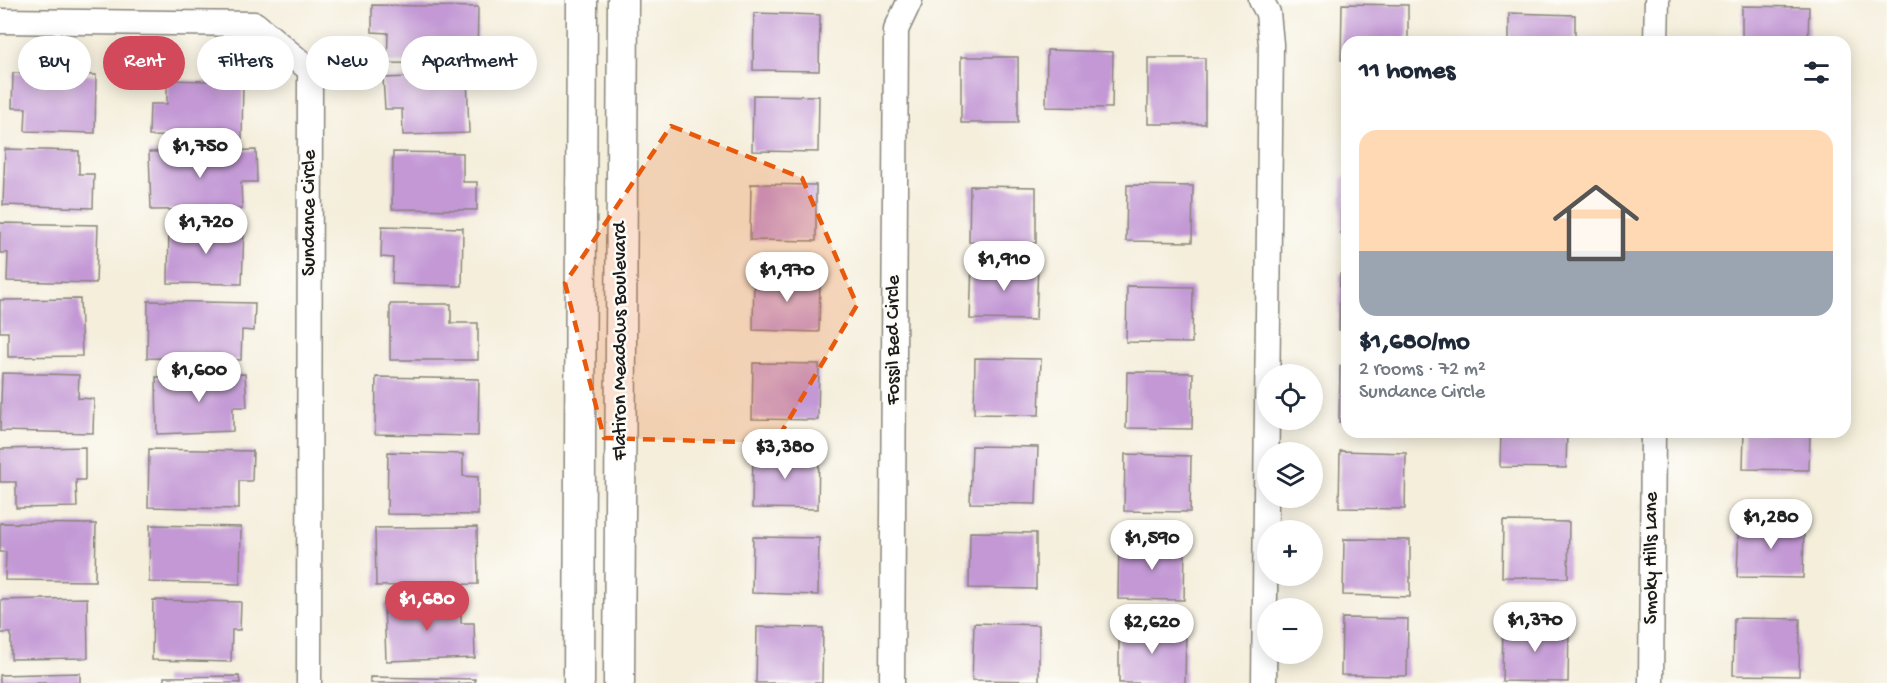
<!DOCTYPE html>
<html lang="en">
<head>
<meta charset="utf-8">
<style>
	:root { --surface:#fff; --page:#f2f2f3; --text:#1f2937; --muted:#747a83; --line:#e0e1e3; --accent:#d1495b }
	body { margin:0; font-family:"Gochi Hand",sans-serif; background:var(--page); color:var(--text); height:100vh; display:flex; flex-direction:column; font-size:22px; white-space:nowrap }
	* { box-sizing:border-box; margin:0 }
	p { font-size:20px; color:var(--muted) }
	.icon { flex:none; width:33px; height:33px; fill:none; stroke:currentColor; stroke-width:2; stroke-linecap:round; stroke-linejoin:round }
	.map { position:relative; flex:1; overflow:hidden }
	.panel { position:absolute; left:1341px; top:36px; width:510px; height:402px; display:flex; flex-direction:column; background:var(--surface); border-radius:18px; box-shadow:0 3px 15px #0003 }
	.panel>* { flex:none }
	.banner { position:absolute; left:18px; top:36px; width:570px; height:54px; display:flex; gap:12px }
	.fabs { position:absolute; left:1257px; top:364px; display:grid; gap:12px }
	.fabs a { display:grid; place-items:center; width:66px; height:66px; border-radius:50%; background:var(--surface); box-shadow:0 3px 15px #0003; font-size:30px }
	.price { position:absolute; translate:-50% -51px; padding:0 14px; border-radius:21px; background:#fff; color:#222; font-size:20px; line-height:39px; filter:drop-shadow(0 2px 3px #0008) }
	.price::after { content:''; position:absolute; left:50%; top:36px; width:18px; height:14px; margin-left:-9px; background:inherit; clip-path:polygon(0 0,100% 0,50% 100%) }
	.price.active { background:var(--accent); color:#fff }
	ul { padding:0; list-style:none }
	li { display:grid; align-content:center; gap:12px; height:318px; padding:0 18px }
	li+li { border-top:2px solid var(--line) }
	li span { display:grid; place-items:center; height:186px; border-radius:18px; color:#555 }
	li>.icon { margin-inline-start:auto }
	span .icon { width:108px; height:108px; fill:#fffc; stroke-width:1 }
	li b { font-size:26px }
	h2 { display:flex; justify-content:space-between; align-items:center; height:72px; padding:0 18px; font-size:26px }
	.pill { padding:0 21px; border-radius:27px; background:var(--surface); box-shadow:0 3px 15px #0003; font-size:21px; line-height:54px }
	.pill.active { background:var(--accent); color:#fff }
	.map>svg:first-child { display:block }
</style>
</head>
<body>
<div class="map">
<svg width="1887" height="683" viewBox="0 0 1887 683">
	<rect width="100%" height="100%" fill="#fdfcf7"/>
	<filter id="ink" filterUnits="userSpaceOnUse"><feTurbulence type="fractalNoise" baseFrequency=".0167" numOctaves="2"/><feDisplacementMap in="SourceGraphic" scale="12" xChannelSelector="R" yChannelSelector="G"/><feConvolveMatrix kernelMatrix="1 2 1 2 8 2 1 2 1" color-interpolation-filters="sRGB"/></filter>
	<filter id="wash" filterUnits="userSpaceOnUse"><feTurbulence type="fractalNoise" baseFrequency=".008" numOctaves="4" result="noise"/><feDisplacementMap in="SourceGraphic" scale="24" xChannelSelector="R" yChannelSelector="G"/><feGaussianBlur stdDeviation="1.35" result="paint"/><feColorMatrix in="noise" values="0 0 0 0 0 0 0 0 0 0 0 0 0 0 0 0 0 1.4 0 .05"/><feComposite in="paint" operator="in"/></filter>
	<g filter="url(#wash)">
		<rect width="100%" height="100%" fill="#f4eedb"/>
		<g id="blocks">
			<path fill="#c398d5" d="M1342,4L1408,5V42H1347V60H1341Z
				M372,5L478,7L477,64L387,63L388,33L372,32Z
				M1742,6L1809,7L1808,42H1742Z
				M754,13L820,15L819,71L753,70Z
				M1509,13L1575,15V42H1509Z
				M1047,50L1113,52L1112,108L1046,107Z
				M961,57H1018V123H961Z
				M1148,58H1205V124H1148Z
				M13,73L96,75L95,133L25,131L26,108H12Z
				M467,75L469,133L403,135L402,109H385L383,78Z
				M167,80L243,82L242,138L149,136L150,104H167Z
				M753,95L819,96L818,152L752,151Z
				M5,149L79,151V174H94L93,208L3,205Z
				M256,150L257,182H241L242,209L151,210L149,152Z
				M393,152L463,153V182H477V210L392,209Z
				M1342,177H1347V233H1341Z
				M751,184L816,185V241L750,240Z
				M1127,185L1193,186L1192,242L1126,241Z
				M970,186L1036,187V243L969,242Z
				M0,223L98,225L96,283L7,281L8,253H0Z
				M169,225L244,227L242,284L168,283Z
				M382,226L463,228L462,286L392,284L393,258L381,257Z
				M972,263L1038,264L1036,320L970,319Z
				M754,274L820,275L819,332L753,330Z
				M1340,274H1347V330H1339Z
				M1127,286L1193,287L1192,343L1126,342Z
				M80,299L82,356L8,357V332H0V300Z
				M148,301L255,303L254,331L242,330L241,360L147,358Z
				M390,304H451V323H478V360H390Z
				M975,358L1041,359L1039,415L974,414Z
				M753,363L819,364L818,420L752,419Z
				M1340,366H1347V422H1339Z
				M1127,372L1193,373L1192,429L1126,428Z
				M2,373L79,375L78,398L94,399L93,433L0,431Z
				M245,374L247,407H233V431L157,434L156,377Z
				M376,377L479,379L478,436L375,434Z
				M1501,432H1567L1566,468L1500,467Z
				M1744,432H1810L1809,470L1743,469Z
				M972,446L1038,447L1036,504L970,503Z
				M85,447V480H76L77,507L16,508V482H0V449Z
				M149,449L253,451L252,481H239V509L148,507Z
				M753,451L819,453L818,509L752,508Z
				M1340,451L1406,453L1405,509L1339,508Z
				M388,452L463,454V476L478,477V515L387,514Z
				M1125,454L1191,456L1190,512L1124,511Z
				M1503,521L1569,522L1568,578L1502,577Z
				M1739,521L1804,522L1803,578L1737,577Z
				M0,523L96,524L95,581L5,580L6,552H0Z
				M150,525L241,527L240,584L149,582Z
				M477,527L478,584L376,586L375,528Z
				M970,532L1036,533V589L969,588Z
				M753,537L819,538L818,595L752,593Z
				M1344,539L1410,540V597L1343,595Z
				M1119,542L1185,543L1184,600L1118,599Z
				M87,598L88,658L11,659V633H1V600Z
				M153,600L241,602L240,630H232L231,662L152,660Z
				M461,602V623H474L475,658L386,661L384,604Z
				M1342,618L1408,619L1407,676L1341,675Z
				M1734,618L1800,619L1799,676L1733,675Z
				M974,623L1039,625V681L972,680Z
				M1503,624L1569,626L1568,682L1502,681Z
				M757,627L823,628L822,683H756Z
				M1119,627L1186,628L1185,683H1119Z
				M80,673V683H0V675Z
				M239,676L240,683H164V677Z
				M370,677L475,679V683H370Z"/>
		</g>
	</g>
	<g filter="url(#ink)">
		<use href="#blocks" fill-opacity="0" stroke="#88857c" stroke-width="1.5"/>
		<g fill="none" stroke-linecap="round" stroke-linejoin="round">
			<defs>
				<path id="minor" d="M1261,0L1268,13L1271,44L1264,683
					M0,21L255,24L310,70L309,683
					M1656,42L1657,0
					M892,683L896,30L910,0
					M1651,683L1653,432"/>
				<path id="tertiary" d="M579,683L582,0
					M619,683L623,0"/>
			</defs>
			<use href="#minor" stroke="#88857c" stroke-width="27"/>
			<use href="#tertiary" stroke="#88857c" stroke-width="33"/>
			<use href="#minor" stroke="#fff" stroke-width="24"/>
			<use href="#tertiary" stroke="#fff" stroke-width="30"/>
		</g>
	</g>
	<path fill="#e8590c" fill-opacity="0.2" stroke="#e8590c" stroke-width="4.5" stroke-dasharray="12 8" stroke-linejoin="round" d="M671,126L802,178L857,305L775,443L604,438L565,283Z"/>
	<g text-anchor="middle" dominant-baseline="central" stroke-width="5" stroke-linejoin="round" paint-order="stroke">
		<g font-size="20" fill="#1c1c1c" stroke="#fdfcf7">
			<text transform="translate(310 213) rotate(-90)">Sundance Circle</text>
			<text transform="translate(894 340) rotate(-90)">Fossil Bed Circle</text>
			<text transform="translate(621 341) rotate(-90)">Flatiron Meadows Boulevard</text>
			<text transform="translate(1652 558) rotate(-90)">Smoky Hills Lane</text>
		</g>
	</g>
</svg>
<div class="fabs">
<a><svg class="icon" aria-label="locate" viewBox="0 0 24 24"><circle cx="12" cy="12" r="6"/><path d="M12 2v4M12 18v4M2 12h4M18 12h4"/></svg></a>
<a><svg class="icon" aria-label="layers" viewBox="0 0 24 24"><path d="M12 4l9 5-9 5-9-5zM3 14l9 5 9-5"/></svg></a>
<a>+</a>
<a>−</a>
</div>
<b class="price" style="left:200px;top:179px">$1,750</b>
<b class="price" style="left:206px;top:255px">$1,720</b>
<b class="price" style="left:1004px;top:292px">$1,910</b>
<b class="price" style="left:787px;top:303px">$1,970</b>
<b class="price" style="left:199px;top:403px">$1,600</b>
<b class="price" style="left:785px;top:480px">$3,380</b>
<b class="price" style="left:1771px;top:550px">$1,280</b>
<b class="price" style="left:1152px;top:571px">$1,590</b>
<b class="price active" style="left:427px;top:632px">$1,680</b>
<b class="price" style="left:1535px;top:653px">$1,370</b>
<b class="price" style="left:1152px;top:655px">$2,620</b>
<div class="banner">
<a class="pill">Buy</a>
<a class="pill active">Rent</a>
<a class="pill">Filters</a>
<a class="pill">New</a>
<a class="pill">Apartment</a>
</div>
<section class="panel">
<h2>11 homes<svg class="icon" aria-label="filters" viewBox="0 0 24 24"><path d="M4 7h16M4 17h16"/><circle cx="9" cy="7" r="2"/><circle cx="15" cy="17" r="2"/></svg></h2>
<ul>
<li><span style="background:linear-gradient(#ffd9b3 65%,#9aa5b1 0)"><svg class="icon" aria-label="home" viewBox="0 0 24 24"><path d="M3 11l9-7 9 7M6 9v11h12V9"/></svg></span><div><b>$1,680/mo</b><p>2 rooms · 72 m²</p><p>Sundance Circle</p></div></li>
</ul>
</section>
</div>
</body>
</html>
